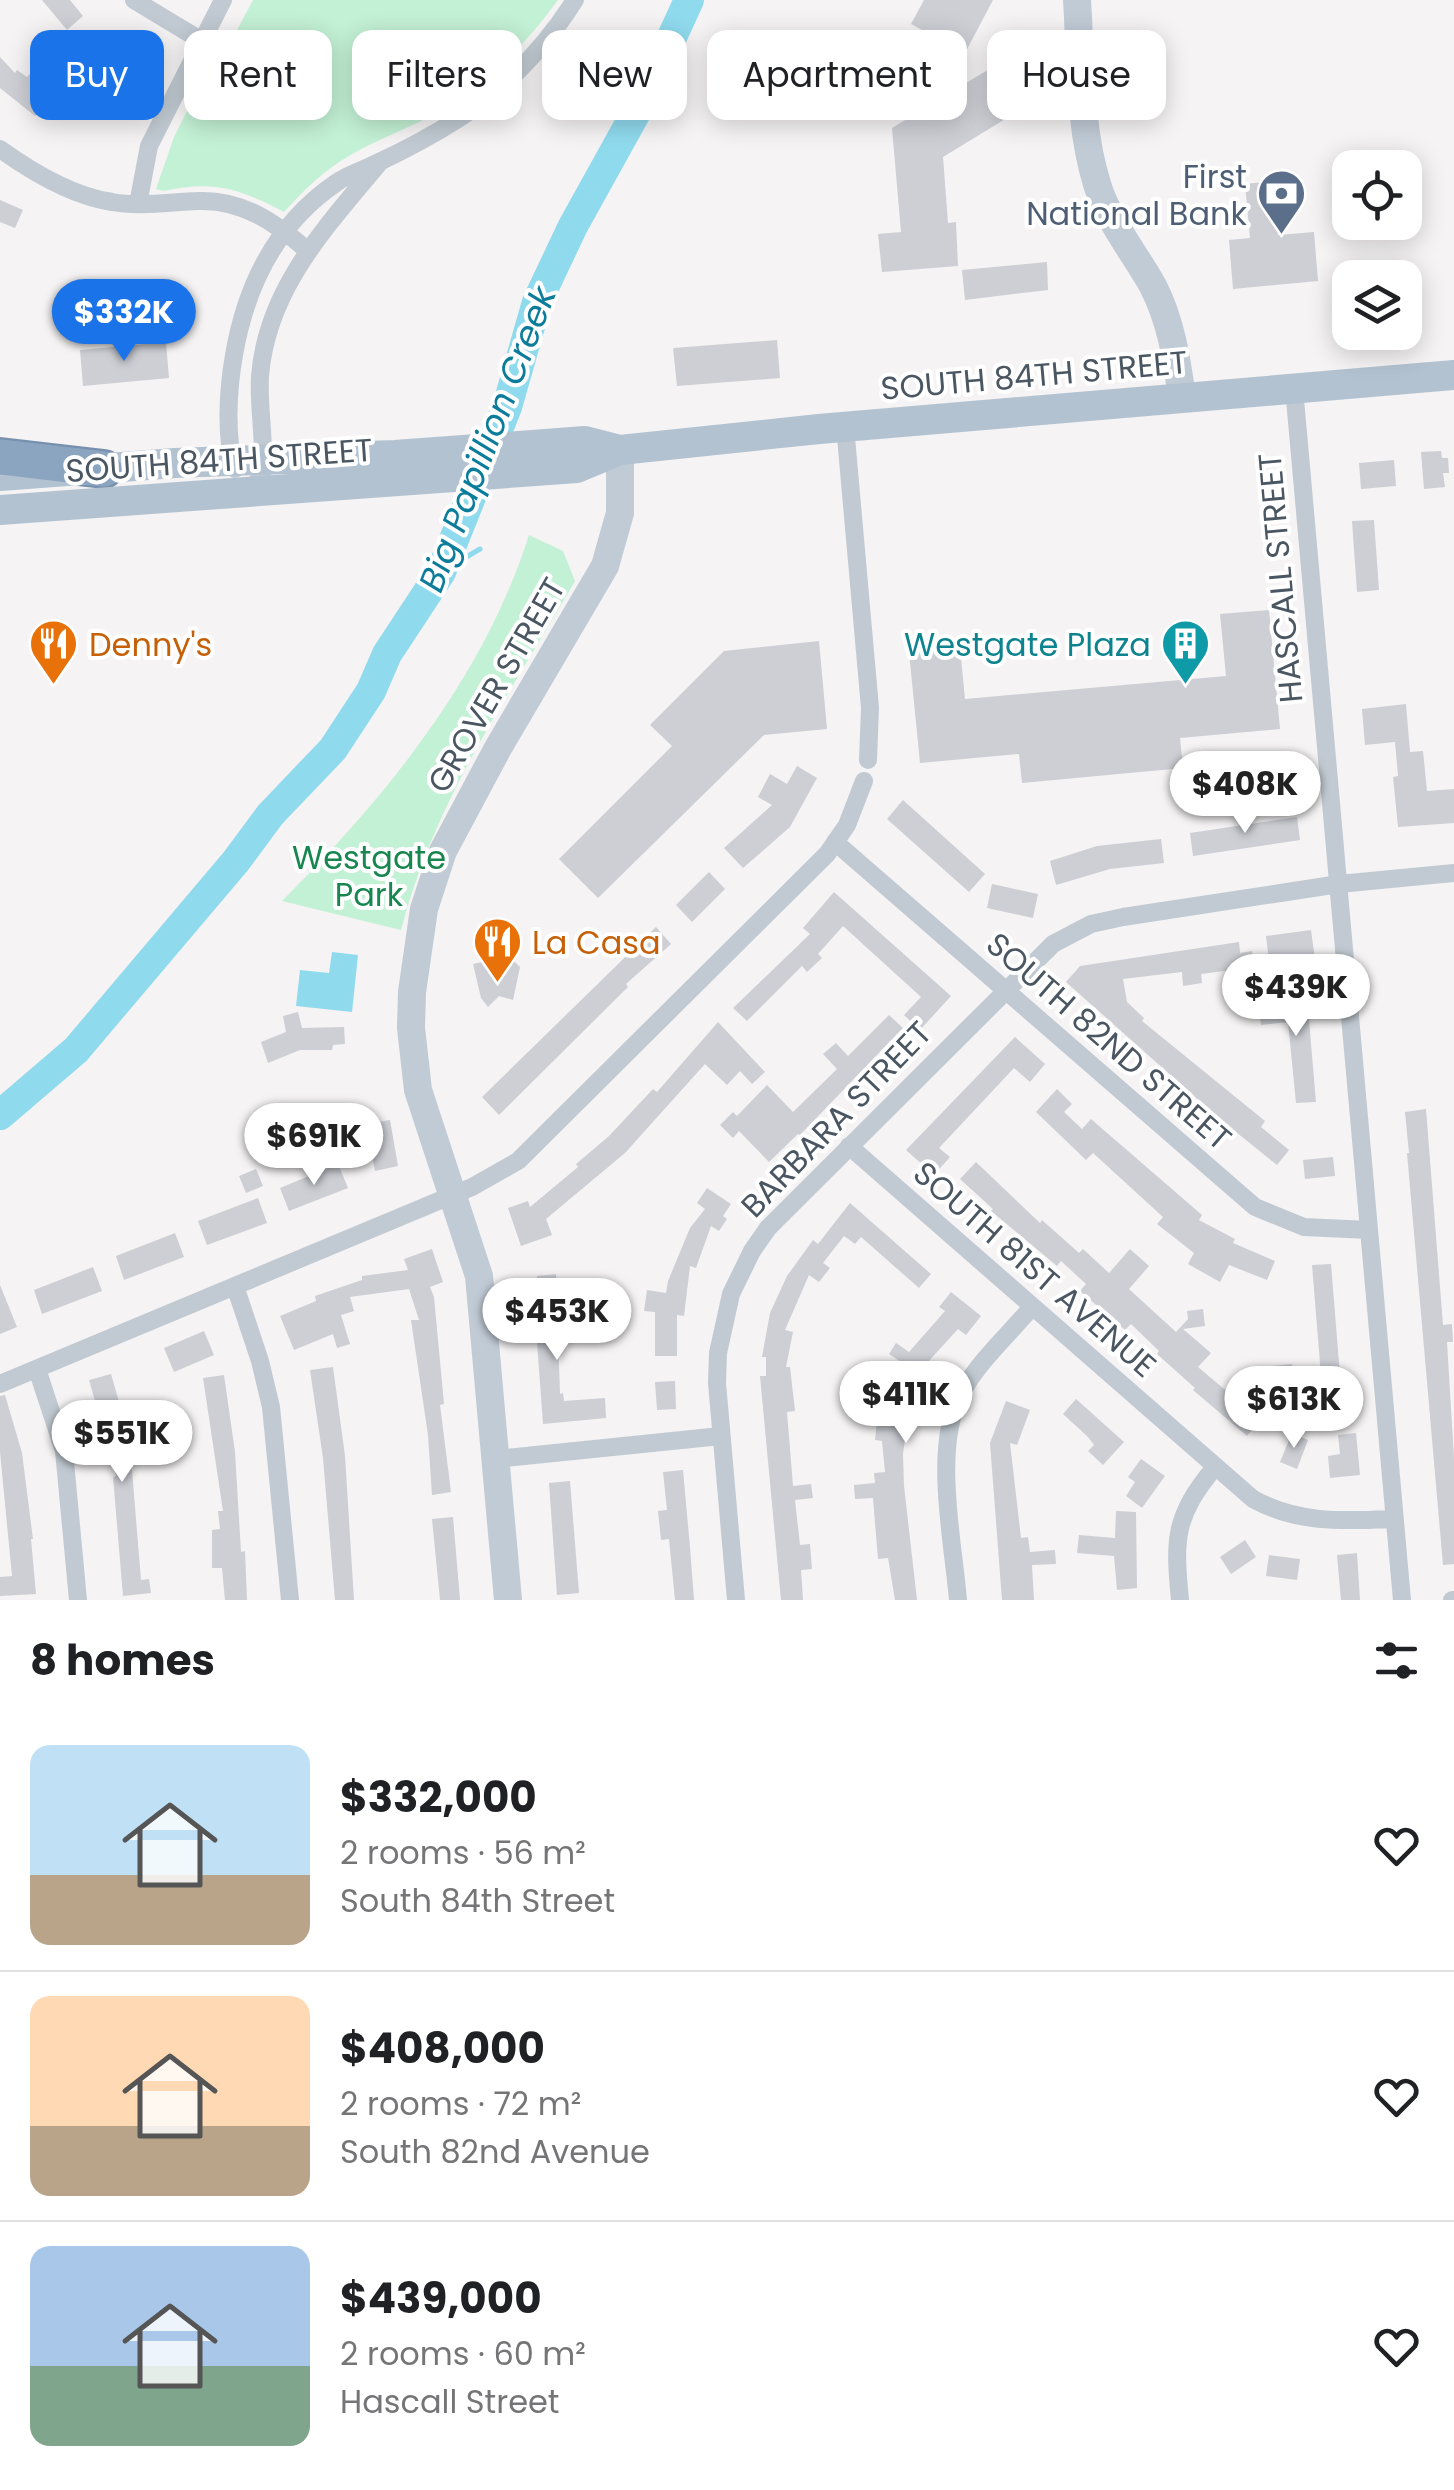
<!DOCTYPE html>
<html lang="en">
<head>
<meta charset="utf-8">
<style>
	:root { --surface:#fff; --page:#f6f6f6; --text:#202124; --muted:#757577; --line:#e0e0e0; --accent:#1a73e8 }
	body { margin:0; font-family:Poppins,sans-serif; background:var(--page); color:var(--text); height:100vh; display:flex; flex-direction:column; font-size:38px; white-space:nowrap }
	* { box-sizing:border-box; margin:0 }
	p { font-size:32px; color:var(--muted) }
	.icon { flex:none; width:55px; height:55px; fill:none; stroke:currentColor; stroke-width:2; stroke-linecap:round; stroke-linejoin:round }
	.map { position:relative; height:1600px; overflow:hidden }
	.side { display:flex; flex-direction:column; background:var(--surface); flex:1 }
	.side>* { flex:none }
	.banner { position:absolute; left:30px; top:30px; width:1395px; height:90px; display:flex; gap:20px }
	.tools { position:absolute; left:1332px; top:150px; display:grid; gap:20px }
	.tools a { display:grid; place-items:center; width:90px; height:90px; border-radius:20px; background:var(--surface); box-shadow:0 5px 25px #0003; font-size:50px }
	.price { position:absolute; translate:-50% -85px; padding:0 22px; border-radius:35px; background:#fff; color:#222; font-size:32px; line-height:65px; filter:drop-shadow(0 2px 5px #0008) }
	.price::after { content:''; position:absolute; left:50%; top:60px; width:30px; height:22px; margin-left:-15px; background:inherit; clip-path:polygon(0 0,100% 0,50% 100%) }
	.price.current { background:var(--accent); color:#fff }
	ul { padding:0; list-style:none }
	li { display:flex; align-items:center; gap:30px; height:250px; padding:0 30px }
	li+li { border-top:2px solid var(--line) }
	li span { display:grid; place-items:center; flex:none; width:280px; height:200px; border-radius:20px; color:#555 }
	li>.icon { margin-inline-start:auto }
	span .icon { width:120px; height:120px; fill:#fffc; stroke-width:1 }
	li b { font-size:42px }
	h2 { display:flex; justify-content:space-between; align-items:center; height:120px; padding:0 30px; font-size:42px }
	.chip { padding:0 35px; border-radius:20px; background:var(--surface); box-shadow:0 5px 25px #0003; font-size:35px; line-height:90px }
	.chip.current { background:var(--accent); color:#fff }
	.map>svg:first-child { display:block }
</style>
</head>
<body>
<div class="map">
<svg width="1454" height="1600" viewBox="0 0 1454 1600">
	<rect width="100%" height="100%" fill="#f5f3f3"/>
	<path fill="#c3f1d5" d="M253,0H558C527,43 491,79 446,107C415,127 380,137 349,156C323,171 304,190 284,212C240,189 214,180 164,191L156,189L174,137L192,101L226,51Z
		M529,535L563,551L575,581C509,695 434,801 401,930L282,901C386,797 484,677 529,535Z"/>
	<path fill="#90daee" d="M332,952L358,955L352,1012L296,1006L300,970L329,973Z"/>
	<g fill="none" stroke-linecap="round" stroke-linejoin="round">
		<path stroke="#90daee" stroke-width="5" d="M441,572L480,549"/>
		<path stroke="#90daee" stroke-width="30" d="M0,1115L76,1050L236,861L270,815L333,749L371,691L387,654L441,572L507,407L537,302L573,226L644,98L689,0"/>
	</g>
	<path fill="#cdcfd5" d="M42,0H70L83,16L67,30Z
		M924,0H993L965,53L911,24Z
		M128,34L148,44L115,120L95,112Z
		M1019,51L1032,73L1033,102L943,157L948,223L956,222L958,266L882,272L878,234L901,232L892,128Z
		M0,57L15,73L17,70L27,77L32,71L43,80L35,90L48,100L35,116L0,88Z
		M1273,181L1278,235L1314,232L1318,281L1233,289L1229,240L1250,238L1245,184Z
		M0,200L23,210L15,228L0,222Z
		M1047,262L1048,290L965,300L962,270Z
		M777,340L780,378L677,386L673,348Z
		M166,342L169,378L83,386L80,350Z
		M1441,451L1442,458H1448L1449,473H1443L1445,487L1424,489L1421,452Z
		M1394,460L1396,486L1361,489L1359,463Z
		M1374,520L1379,590L1357,592L1352,521Z
		M1269,610L1280,729L1180,738L1183,768L1022,783L1019,754L920,763L908,642L959,637L965,699L1226,676L1220,614Z
		M819,641L827,729L764,735L598,898L559,859L672,746L650,725L724,651Z
		M1406,704L1410,752L1423,751L1427,791L1454,789V823L1398,827L1393,777L1398,776L1395,742L1365,745L1362,709Z
		M797,766L817,778L790,827L743,868L724,848L772,805L758,797L770,774L787,784Z
		M903,800L985,874L969,892L887,819Z
		M1297,817L1300,840L1193,856L1190,833Z
		M1161,839L1164,863L1110,869L1056,885L1050,861L1097,846Z
		M709,872L725,889L692,922L676,905Z
		M992,884L1038,894L1033,918L987,908Z
		M834,892L951,996L920,1030L904,1015L921,997L843,926L818,954L822,958L807,972L802,966L747,1021L733,1008L810,934L803,928Z
		M656,927L671,944L626,984L628,987L499,1115L482,1097Z
		M1311,930L1315,959L1283,963V959L1269,961L1266,936Z
		M1239,942L1240,953L1252,951L1254,967L1201,974L1202,983L1183,986L1182,972L1123,979L1127,1002L1144,1018L1142,1021L1265,1121L1261,1127L1289,1150L1277,1165L1221,1120L1066,982L1080,966Z
		M489,947H500L520,967L513,1000L499,996L488,1007L481,998L473,964L487,961Z
		M1306,985L1316,1102L1296,1103L1288,1022L1261,1025L1259,1007L1289,1003L1287,987Z
		M298,1012L302,1028L344,1027L345,1044L333,1045L332,1050H300L268,1063L261,1042L286,1032L283,1016Z
		M889,1015L903,1028L800,1135L798,1134L769,1162L739,1131L733,1138L720,1125L733,1112L737,1116L767,1085L793,1112L837,1069L823,1054L836,1043L848,1056Z
		M718,1022L765,1072L752,1084L740,1071L727,1085L705,1064L625,1153L546,1219L552,1235L521,1246L508,1208L528,1201L530,1207L578,1167L576,1164L609,1136L653,1089L657,1092Z
		M1015,1037L1045,1064L1030,1082L1014,1068L939,1148L950,1157L934,1175L906,1150Z
		M1057,1089L1072,1104L1064,1112L1082,1129L1091,1119L1202,1215L1199,1220L1235,1239L1233,1243L1275,1261L1267,1280L1229,1265L1220,1282L1188,1264L1194,1253L1157,1224L1163,1217L1093,1153L1086,1160L1036,1112Z
		M1426,1109L1443,1325L1452,1324L1453,1342H1447L1454,1458V1564L1443,1565L1407,1153H1409L1405,1112Z
		M390,1120L398,1166L375,1171L366,1124Z
		M1333,1157L1335,1176L1305,1179L1303,1160Z
		M976,1162L1040,1223L1042,1220L1079,1253L1083,1249L1109,1273L1130,1249L1149,1266L1129,1289L1176,1332L1188,1319L1187,1311L1203,1309L1205,1326L1183,1329L1211,1353L1198,1367L1261,1420L1247,1436L1193,1390L1195,1388L1157,1354L1159,1351L1131,1324L1125,1330L1080,1291L1086,1284L1061,1261L1057,1266L991,1211L993,1209L960,1179Z
		M338,1164L348,1188L289,1211L280,1188Z
		M256,1169L263,1186L246,1193L239,1176Z
		M707,1188L731,1204L723,1216L727,1219L719,1231L711,1226L696,1268L690,1266L684,1316L677,1315V1356H655V1312L644,1311L647,1290L666,1293L668,1281L690,1228L705,1209L697,1203Z
		M258,1198L267,1223L207,1245L198,1221Z
		M850,1203L931,1274L919,1288L861,1237L855,1244L844,1236L823,1263L830,1268L819,1282L809,1275L785,1330L793,1332L786,1367H790L795,1411L787,1412L793,1486L811,1484L813,1498L795,1500L800,1545L810,1544L812,1569L801,1570L803,1600H781L760,1376H766V1357H762L770,1313L787,1276L813,1240L818,1244Z
		M175,1233L184,1257L124,1280L116,1256Z
		M432,1249L443,1282L430,1287L434,1297L444,1404L440,1405L451,1492L432,1495L428,1435L411,1320H419L409,1289L350,1297L354,1311L341,1315L350,1344L337,1348L333,1334L294,1350L280,1316L316,1301L315,1296L362,1280V1276L408,1270L404,1259Z
		M1331,1264L1343,1412L1319,1414L1318,1400H1323L1312,1265Z
		M93,1267L102,1291L42,1314L34,1290Z
		M556,1274L560,1394L563,1393L564,1401L605,1398L606,1418L543,1424L534,1301H540L537,1276Z
		M0,1285L17,1327L0,1334Z
		M951,1292L981,1316L966,1335L958,1329L927,1363L913,1404L910,1403L903,1454L904,1486L917,1600H895L888,1558L878,1559L873,1498L855,1499L854,1485L875,1483L874,1473L885,1472L882,1441L875,1440L880,1393L892,1397L904,1364L889,1354L896,1343L909,1352L945,1311L939,1307Z
		M204,1331L214,1355L174,1372L164,1348Z
		M1292,1364L1293,1383L1273,1385L1272,1366Z
		M333,1367L345,1456L354,1600H335L323,1458L310,1370Z
		M111,1374L125,1423H128L135,1457L131,1458L141,1580L149,1579L151,1593L123,1596L113,1477L116,1476L103,1407L97,1408L89,1380Z
		M224,1375L235,1452L241,1552L245,1551L247,1600H225L222,1568H212V1530L220,1529L218,1511H223L203,1378Z
		M675,1381L676,1409L657,1410L655,1382Z
		M5,1395L22,1453L33,1539H31L36,1594L0,1596V1577L12,1576L0,1452V1396Z
		M1076,1399L1124,1442L1103,1465L1088,1451L1094,1445L1088,1437L1063,1414Z
		M1006,1401L1030,1410L1017,1445L1010,1443L1021,1538L1028,1537L1030,1552L1055,1550L1056,1564L1032,1565L1034,1600H1002L990,1443Z
		M1292,1433L1308,1440L1297,1469L1280,1462Z
		M1356,1433L1360,1475L1330,1478L1328,1456L1340,1454L1338,1435Z
		M1141,1459L1165,1476L1142,1508L1126,1496L1135,1482L1128,1477Z
		M683,1470L690,1547L694,1600H675L669,1539L661,1540L658,1511L667,1510L663,1472Z
		M570,1481L579,1593L557,1595L549,1483Z
		M1116,1511L1136,1512L1137,1588L1117,1590L1114,1556L1077,1553L1079,1535L1115,1538Z
		M453,1517L460,1600H440L432,1519Z
		M1245,1540L1256,1557L1231,1574L1220,1557Z
		M1357,1553L1360,1600H1341L1337,1555Z
		M1269,1555L1300,1559L1297,1580L1266,1576Z"/>
	<g fill="none" stroke-linecap="round" stroke-linejoin="round">
		<defs>
			<path id="highway" d="M0,457L104,469"/>
		</defs>
		<use href="#highway" stroke="#7690ad" stroke-width="40"/>
		<path stroke="#c1cad2" stroke-width="18" d="M134,0L202,41
			M0,149C32,172 72,196 112,202C140,207 169,202 198,201C242,199 276,223 308,251
			M138,204L149,146L223,0
			M1294,388L1402,1600
			M845,426L870,708L868,760
			M235,469C225,436 228,389 234,355C246,285 276,224 336,183C348,174 364,170 377,163C405,150 433,135 458,119C505,89 545,47 575,0
			M247,491L262,477C266,443 258,409 260,376C267,288 327,226 380,162
			M835,842L1255,1207L1304,1227L1369,1230
			M849,1146L1253,1499C1299,1524 1343,1521 1394,1519
			M235,1286L260,1361L271,1407L290,1600
			M37,1369L64,1451L78,1600
			M0,1384L472,1187L518,1161L827,854L847,825L864,781
			M495,1459L721,1436
			M736,1600L717,1383L718,1353L731,1294L752,1251L768,1228L1053,944L1091,924L1123,917L1339,884L1454,873
			M958,1600C953,1540 932,1445 962,1392C979,1361 1009,1334 1032,1307
			M1180,1600C1174,1539 1174,1516 1215,1467
			M1452,1600H1454"/>
		<path stroke="#c1cbd6" stroke-width="28" d="M1077,0C1081,61 1079,126 1097,184C1109,223 1134,252 1153,286C1171,321 1177,360 1182,398
			M508,1600L479,1276L418,1090L411,1028L412,992L424,909L443,851L498,748L605,566L620,513V450"/>
		<path stroke="#b3c2d1" stroke-width="30" d="M0,476L175,463L395,455L585,441L620,450
			M0,510L577,468L620,450L819,429L1454,375"/>
		<use href="#highway" stroke="#8ba5c1" stroke-width="35"/>
	</g>
	<defs>
		<symbol id="bank-pin" viewBox="-11 -11 22 30"><path d="M0 17L-7.5 6A9.5 9.5 0 1 1 7.5 6Z" fill="#5c6f8a" stroke="#fff"/><path d="M-6-4H6V4H-6ZM0-2.3a2.3 2.3 0 1 0 0 4.6a2.3 2.3 0 1 0 0-4.6Z" fill="#fff"/></symbol>
		<symbol id="restaurant-pin" viewBox="-11 -11 22 30"><path d="M0 17L-7.5 6A9.5 9.5 0 1 1 7.5 6Z" fill="#e8710a" stroke="#fff"/><path d="M-5-6h1v4h1v-4h1v4h1v-4h1v5L-1.5 .5V6h-2V.5L-5-1ZM5-6V6H3V1.5H1.5Q1.5-4 5-6Z" fill="#fff"/></symbol>
		<symbol id="building-pin" viewBox="-11 -11 22 30"><path d="M0 17L-7.5 6A9.5 9.5 0 1 1 7.5 6Z" fill="#0f9aa8" stroke="#fff"/><path d="M-4-6H4V6H1V3H-1V6H-4ZM-2.5-4.3h1.7v1.8h-1.7ZM.8-4.3h1.7v1.8H.8ZM-2.5-1h1.7V.8h-1.7ZM.8-1h1.7V.8H.8Z" fill="#fff"/></symbol>
	</defs>
	<g fill-rule="evenodd">
		<use href="#bank-pin" x="1254" y="166" width="55" height="75"/>
		<use href="#restaurant-pin" x="26" y="616" width="55" height="75"/>
		<use href="#building-pin" x="1158" y="616" width="55" height="75"/>
		<use href="#restaurant-pin" x="470" y="914" width="55" height="75"/>
	</g>
	<g text-anchor="middle" dominant-baseline="central" stroke-width="8" stroke-linejoin="round" paint-order="stroke">
		<g font-size="32" fill="#4e5e75" stroke="#fff" text-anchor="end">
			<text x="1247" y="176">First<tspan x="1247" dy="37">National Bank</tspan></text>
		</g>
		<g font-size="32" fill="#4a5661" stroke="#fff">
			<text transform="translate(1034 375) rotate(-5)">SOUTH 84TH STREET</text>
			<text transform="translate(219 460) rotate(-4)">SOUTH 84TH STREET</text>
			<text transform="translate(1280 578) rotate(-95)">HASCALL STREET</text>
			<text transform="translate(496 685) rotate(-60)">GROVER STREET</text>
			<text transform="translate(1109 1041) rotate(41)">SOUTH 82ND STREET</text>
			<text transform="translate(836 1119) rotate(-46)">BARBARA STREET</text>
			<text transform="translate(1035 1269) rotate(41)">SOUTH 81ST AVENUE</text>
		</g>
		<g font-size="32" fill="#c56008" stroke="#fff" text-anchor="start">
			<text x="89" y="644">Denny's</text>
			<text x="532" y="942">La Casa</text>
		</g>
		<g font-size="32" fill="#0d838f" stroke="#fff" text-anchor="end">
			<text x="1151" y="644">Westgate Plaza</text>
		</g>
		<g font-size="32" fill="#17864f" stroke="#fff">
			<text x="369" y="857">Westgate<tspan x="369" dy="37">Park</tspan></text>
		</g>
		<g font-size="35" font-style="italic" fill="#0c7c9b" stroke="#fff">
			<text transform="translate(487 439) rotate(-69)">Big Papillion Creek</text>
		</g>
	</g>
</svg>
<div class="tools">
<a><svg class="icon" aria-label="locate" viewBox="0 0 24 24"><circle cx="12" cy="12" r="6"/><path d="M12 2v4M12 18v4M2 12h4M18 12h4"/></svg></a>
<a><svg class="icon" aria-label="layers" viewBox="0 0 24 24"><path d="M12 4l9 5-9 5-9-5zM3 14l9 5 9-5"/></svg></a>
</div>
<b class="price current" style="left:124px;top:364px">$332K</b>
<b class="price" style="left:1245px;top:836px">$408K</b>
<b class="price" style="left:1296px;top:1039px">$439K</b>
<b class="price" style="left:314px;top:1188px">$691K</b>
<b class="price" style="left:557px;top:1363px">$453K</b>
<b class="price" style="left:906px;top:1446px">$411K</b>
<b class="price" style="left:1294px;top:1451px">$613K</b>
<b class="price" style="left:122px;top:1485px">$551K</b>
<div class="banner">
<a class="chip current">Buy</a>
<a class="chip">Rent</a>
<a class="chip">Filters</a>
<a class="chip">New</a>
<a class="chip">Apartment</a>
<a class="chip">House</a>
</div>
</div>
<section class="side">
<h2>8 homes<svg class="icon" aria-label="filters" viewBox="0 0 24 24"><path d="M4 7h16M4 17h16"/><circle cx="9" cy="7" r="2"/><circle cx="15" cy="17" r="2"/></svg></h2>
<ul>
<li><span style="background:linear-gradient(#bfe0f5 65%,#b9a48a 0)"><svg class="icon" aria-label="home" viewBox="0 0 24 24"><path d="M3 11l9-7 9 7M6 9v11h12V9"/></svg></span><div><b>$332,000</b><p>2 rooms · 56 m²</p><p>South 84th Street</p></div><svg class="icon" aria-label="heart" viewBox="0 0 24 24"><path d="M12 20l-8-8c-3-5 5-10 8-4 3-6 11-1 8 4z"/></svg></li>
<li><span style="background:linear-gradient(#ffd9b3 65%,#b9a48a 0)"><svg class="icon" aria-label="home" viewBox="0 0 24 24"><path d="M3 11l9-7 9 7M6 9v11h12V9"/></svg></span><div><b>$408,000</b><p>2 rooms · 72 m²</p><p>South 82nd Avenue</p></div><svg class="icon" aria-label="heart" viewBox="0 0 24 24"><path d="M12 20l-8-8c-3-5 5-10 8-4 3-6 11-1 8 4z"/></svg></li>
<li><span style="background:linear-gradient(#a9c7e8 60%,#7fa58c 0)"><svg class="icon" aria-label="home" viewBox="0 0 24 24"><path d="M3 11l9-7 9 7M6 9v11h12V9"/></svg></span><div><b>$439,000</b><p>2 rooms · 60 m²</p><p>Hascall Street</p></div><svg class="icon" aria-label="heart" viewBox="0 0 24 24"><path d="M12 20l-8-8c-3-5 5-10 8-4 3-6 11-1 8 4z"/></svg></li>
</ul>
</section>
</body>
</html>
